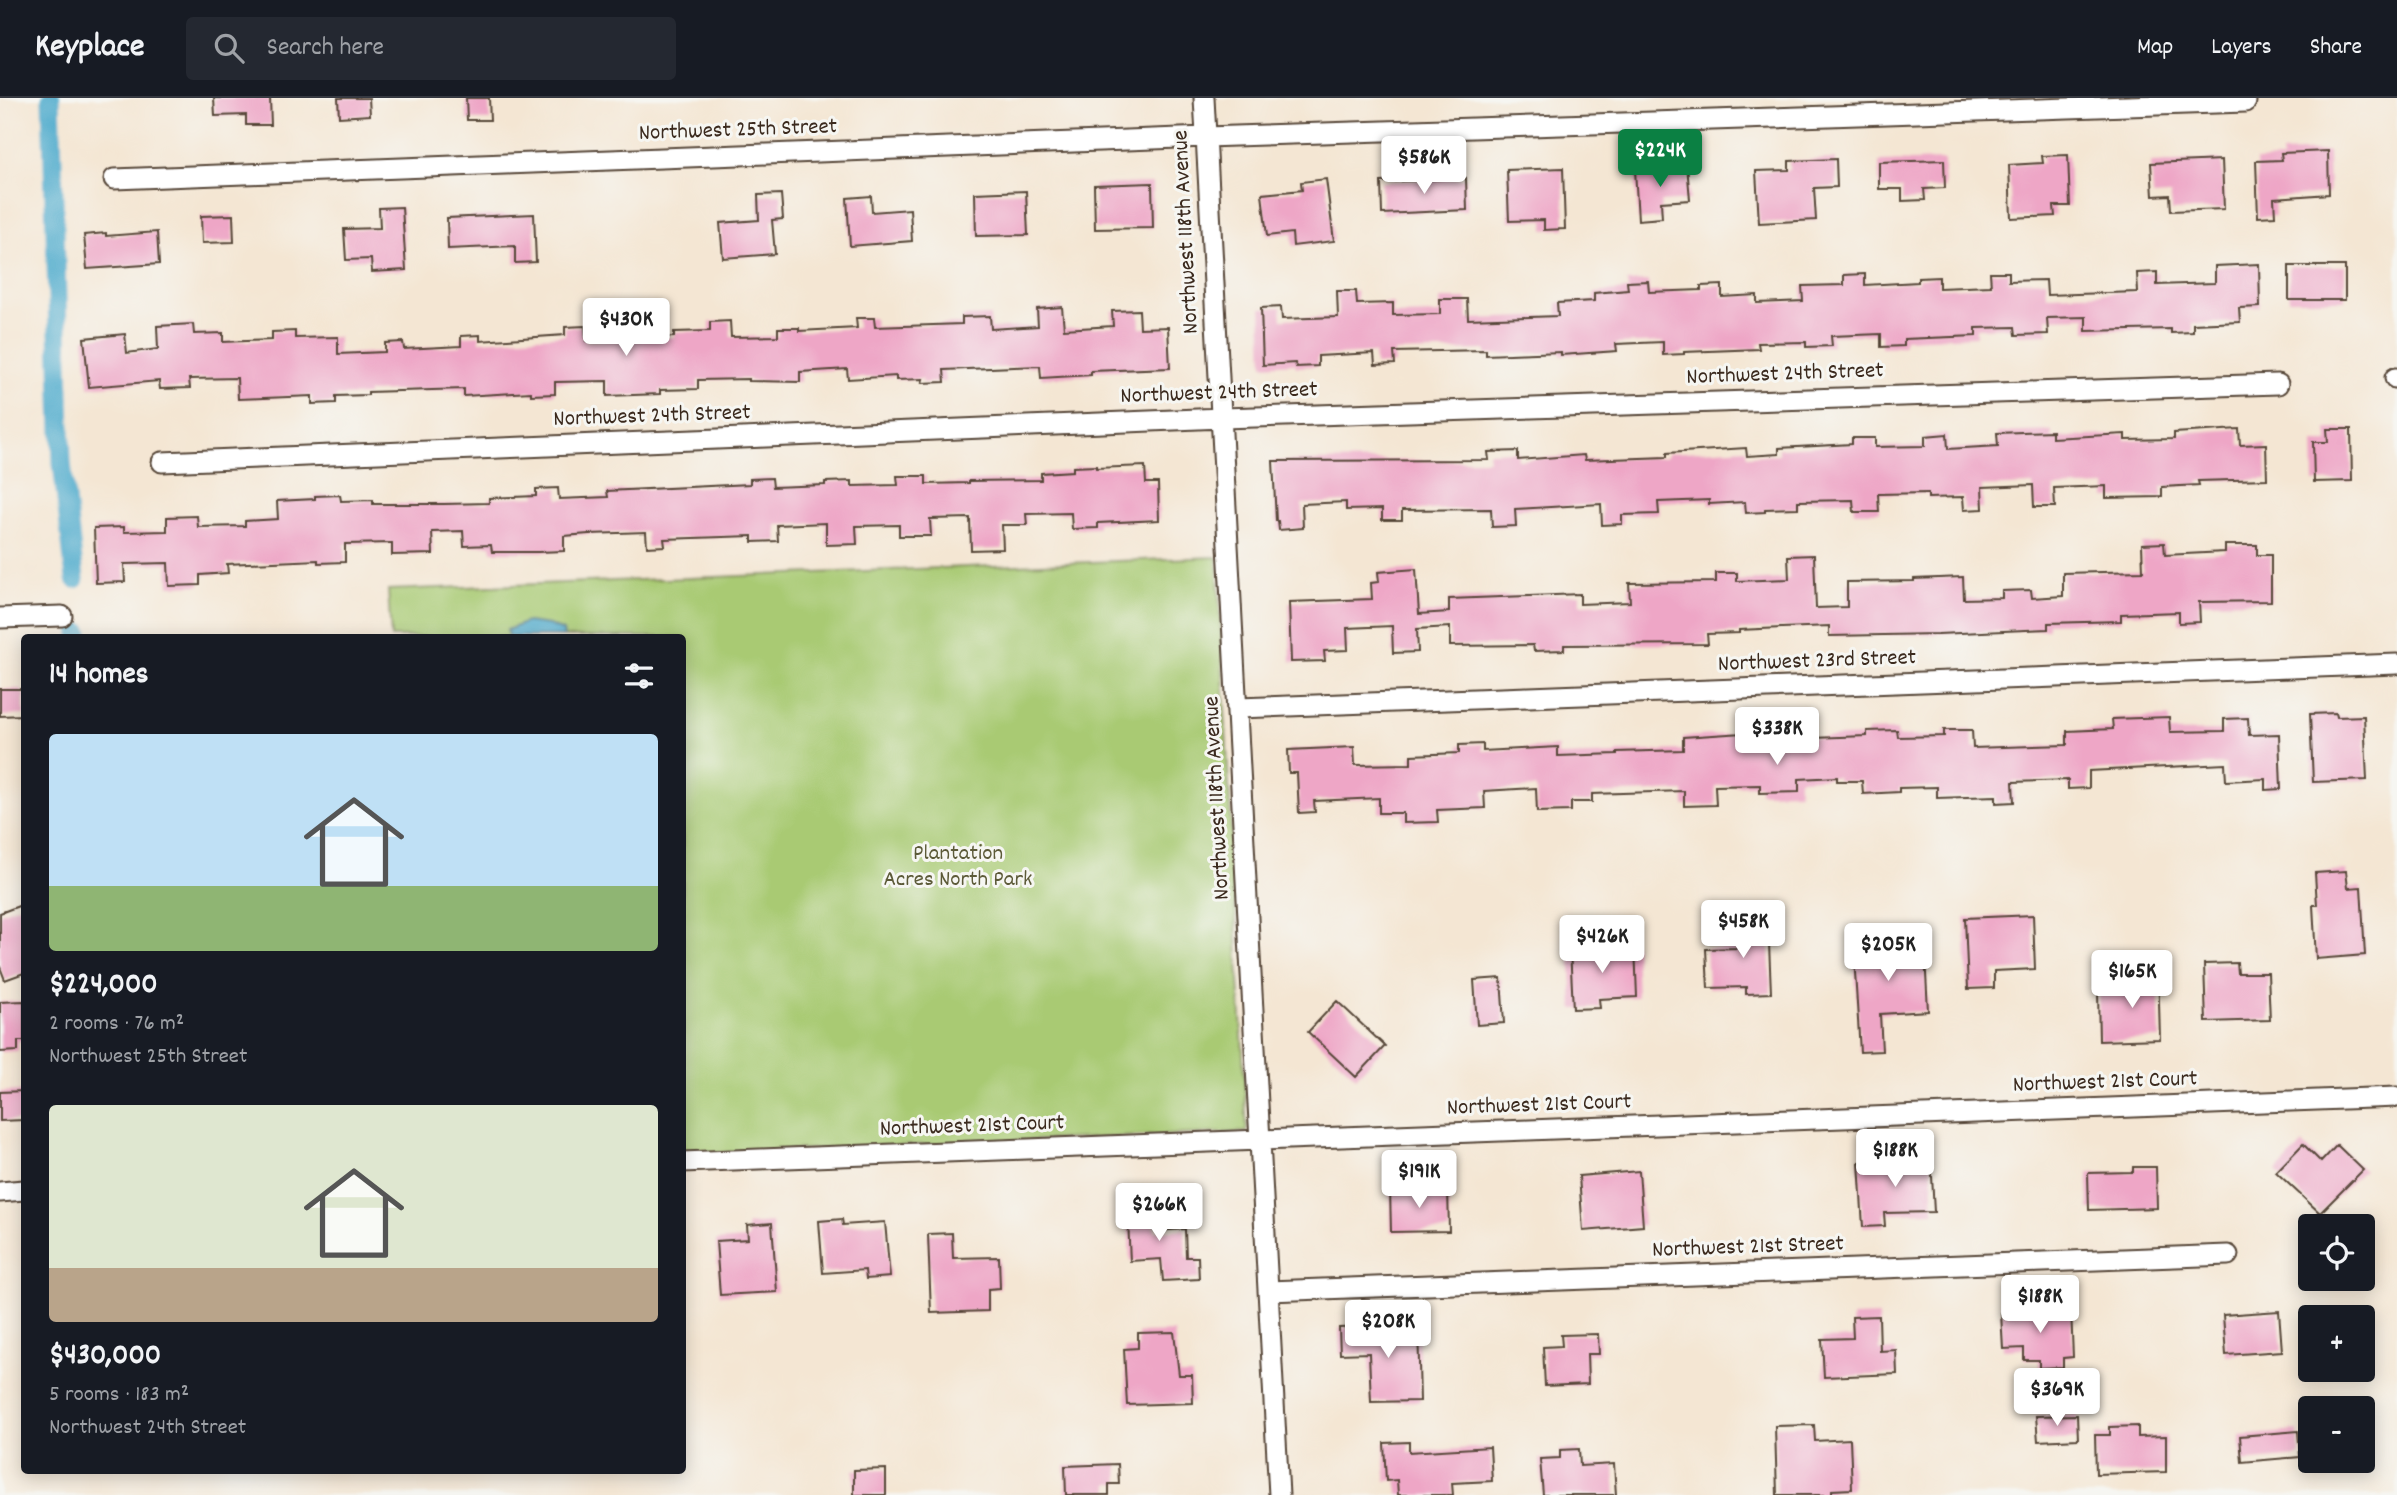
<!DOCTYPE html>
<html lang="en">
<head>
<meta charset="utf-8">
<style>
	:root { --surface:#171b24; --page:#242831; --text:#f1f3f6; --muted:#9ea1a6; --line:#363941; --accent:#0b8043 }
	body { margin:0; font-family:Dekko,sans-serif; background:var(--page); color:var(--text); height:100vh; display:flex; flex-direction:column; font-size:26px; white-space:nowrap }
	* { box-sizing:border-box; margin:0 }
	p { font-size:23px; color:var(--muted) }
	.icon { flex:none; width:38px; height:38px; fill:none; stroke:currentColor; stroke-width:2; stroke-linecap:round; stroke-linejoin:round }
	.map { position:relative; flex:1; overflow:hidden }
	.sheet { position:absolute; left:21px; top:536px; width:665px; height:840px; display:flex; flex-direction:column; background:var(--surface); border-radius:7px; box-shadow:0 4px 18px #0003 }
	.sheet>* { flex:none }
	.controls { position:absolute; left:2298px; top:1116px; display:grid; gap:14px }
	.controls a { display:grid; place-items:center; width:77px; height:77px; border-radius:7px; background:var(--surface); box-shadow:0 4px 18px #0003; font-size:35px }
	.price { position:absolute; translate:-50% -60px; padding:0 16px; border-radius:7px; background:#fff; color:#222; font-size:23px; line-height:46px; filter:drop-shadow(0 2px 4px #0008) }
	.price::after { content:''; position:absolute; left:50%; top:42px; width:21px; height:16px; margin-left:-10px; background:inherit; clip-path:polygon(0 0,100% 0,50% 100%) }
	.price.selected { background:var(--accent); color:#fff }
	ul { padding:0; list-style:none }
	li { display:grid; align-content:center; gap:14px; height:371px; padding:0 28px }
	li span { display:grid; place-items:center; height:217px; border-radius:7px; color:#555 }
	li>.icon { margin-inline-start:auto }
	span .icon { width:126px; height:126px; fill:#fffc; stroke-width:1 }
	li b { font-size:30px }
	h2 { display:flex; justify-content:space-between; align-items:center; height:84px; padding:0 28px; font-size:30px }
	header { display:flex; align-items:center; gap:42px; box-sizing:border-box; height:98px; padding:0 35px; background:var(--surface); border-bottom:2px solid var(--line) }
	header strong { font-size:33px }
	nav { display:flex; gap:38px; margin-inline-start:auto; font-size:24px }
	.search { width:490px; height:63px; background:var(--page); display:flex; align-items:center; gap:18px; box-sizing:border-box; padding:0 24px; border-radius:7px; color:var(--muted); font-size:26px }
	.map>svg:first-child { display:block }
</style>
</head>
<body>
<header>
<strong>Keyplace</strong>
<div class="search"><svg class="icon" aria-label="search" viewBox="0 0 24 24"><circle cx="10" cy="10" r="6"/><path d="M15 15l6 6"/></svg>Search here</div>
<nav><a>Map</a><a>Layers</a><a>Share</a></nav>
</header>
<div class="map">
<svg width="2397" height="1397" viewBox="0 0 2397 1397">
	<rect width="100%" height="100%" fill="#f6f6f2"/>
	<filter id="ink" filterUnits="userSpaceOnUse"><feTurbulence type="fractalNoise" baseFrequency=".0143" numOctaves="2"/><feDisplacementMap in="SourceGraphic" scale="14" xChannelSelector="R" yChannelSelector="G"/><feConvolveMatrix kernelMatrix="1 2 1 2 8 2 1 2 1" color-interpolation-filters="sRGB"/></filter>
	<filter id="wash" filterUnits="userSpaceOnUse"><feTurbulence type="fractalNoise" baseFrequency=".00686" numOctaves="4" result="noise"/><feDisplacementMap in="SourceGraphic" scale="28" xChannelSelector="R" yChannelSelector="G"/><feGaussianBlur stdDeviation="1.57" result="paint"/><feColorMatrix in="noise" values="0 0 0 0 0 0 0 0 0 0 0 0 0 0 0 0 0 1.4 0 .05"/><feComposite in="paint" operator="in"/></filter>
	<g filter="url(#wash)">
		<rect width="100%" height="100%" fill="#f4e6d3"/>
		<path fill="#a9ca73" stroke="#727a48" stroke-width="2" d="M1217,459L1247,1034L683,1056L682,539H391L388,492Z"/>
		<path fill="#4daacc" stroke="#446a75" stroke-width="2" d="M527,524L549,527L563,533L564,539H508L507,532Z"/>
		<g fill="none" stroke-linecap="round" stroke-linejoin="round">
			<path stroke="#4daacc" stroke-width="19" d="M51,0L62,365L75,481
				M79,534V539"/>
		</g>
		<g id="blocks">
			<path fill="#eea6c6" d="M214,0H270L271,27H246V17L215,18Z
				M338,0H369L370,17L339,19Z
				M466,0H489L490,22H467Z
				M2328,53L2329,96L2274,100L2275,118L2258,119L2256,63L2282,62L2281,55Z
				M2068,57L2070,108H2054L2055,118L2011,120L2009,67L2043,65L2042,58Z
				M1836,61L1837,89L1814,90L1816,122L1759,125L1756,73L1789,72V63Z
				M1944,62L1945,90L1924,91L1925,102L1902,103V91H1879V64Z
				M2222,62L2224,111L2171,113L2170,97L2153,98L2151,65Z
				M1687,67L1690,102L1661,104L1662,120L1638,122L1635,71Z
				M1563,70L1565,131L1544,132V122L1509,123L1507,72Z
				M1466,80L1467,112L1382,116L1381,84Z
				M1326,81L1334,143L1293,148L1292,135L1267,138L1262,96L1302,92L1301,84Z
				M1152,85L1153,130L1095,131L1094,87Z
				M1026,93L1028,137L976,138L975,95Z
				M781,96L783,121L772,122L775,156L723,160L720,125L759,122L758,97Z
				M871,98L872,114L910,111L912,143L850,148L847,100Z
				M402,109L406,172L372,174L371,161L346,162L344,131L380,130L379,110Z
				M534,116L536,164L515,165V148L448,151L447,120Z
				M233,117L234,144L202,145L201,118Z
				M157,134L159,166L87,171L84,137L106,135V138Z
				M2259,166L2260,209L2239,210L2240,224L2193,226V234L2171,235V231L2086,233V219L2047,220L2048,236L2016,237L2015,229L1976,230V238L1904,241V248L1881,249V236L1831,238L1832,248L1806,249V244L1758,245L1759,251L1684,254V256L1663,257V244L1616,246L1617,253L1561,257V254L1486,257V252L1394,254L1395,266L1375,267L1374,255L1318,258V268L1296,269L1295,265L1263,267L1261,210L1281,209L1282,221L1338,219L1337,193H1356L1357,206L1393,205V217L1440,216V201H1467L1468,221L1558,218L1557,205L1594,203V195L1628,192L1627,184L1648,183L1649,194L1701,192V188L1722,187V199L1757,197V205L1803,203L1802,188L1844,187V177L1865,176V187L1918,184V180L1939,179V190L1991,188L1990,174H2009V183L2046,182L2047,197L2138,194L2137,175L2157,174V187L2215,185V168Z
				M2289,168H2345V202H2289Z
				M1062,209L1064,231L1113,228L1112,213L1139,212L1140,230L1168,229L1170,270L1091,273V277L1041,280L1040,268L944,272L945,284L922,285L923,281L896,282V278L848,281L847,271L800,274V284L749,283V281L698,282V291L660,292V296L607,298V283L555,284V296L531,297V294L464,298V291L368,294V297L336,298V305L312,306V298L238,301L237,280L189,281L190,290L160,291L159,283L89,289L84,240L125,236L127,255L158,251L157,228L193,226L194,236L223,235V244L272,242V234L295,233V240L338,239V256L385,254V245L403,244L404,251L461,248V238L480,237V243L565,237V229L585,228L586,243L674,239V234L710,233V224L730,223L731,239L778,238V230H799V233L857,230L856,220H874L875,229L962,226V219L990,218L991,231L1038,228L1037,211Z
				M2239,331L2240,347L2266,346L2267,381L2198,383L2199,387L2162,389V399L2106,400V388L2054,390L2055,409H2034L2033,387L1982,389L1983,411L1964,412L1963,399L1928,400V395L1878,396L1879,414H1854L1853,402L1798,403V410L1765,411V414L1746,415L1745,404L1709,406V402L1658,404L1659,416L1622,417V426L1602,427L1601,406L1515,411L1516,428L1492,429L1491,411L1402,412V422H1382V411L1346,412V404L1302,406L1303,430L1279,432L1278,423H1276L1273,363L1489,362L1488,354L1518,353V362L1584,357L1585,362L1667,359V355L1746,350L1747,358L1779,356V350L1852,346V340H1875V349L1925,348V338L1947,336L1948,351L1998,348L1997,335L2052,333V340L2125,336V342L2174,341V335Z
				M2327,331H2351L2352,383L2314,384L2313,344H2328Z
				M1096,368V370L1145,368L1146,385H1158L1159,422L1098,425V430L1072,431L1071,415L1026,416L1027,427H1002L1003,451L971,452L970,420L930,421L931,438H899V427L856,428L857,446L826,447V425L777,427L778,443L752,444V438L664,441L665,448L647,449L646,434L589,436L564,438V453L538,454H492L491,447L464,448L463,433L432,434L433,456L392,457V445L345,446V464L318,465V462L227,466L228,475L200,477V487L169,488L168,465L124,466L125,484L96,485L94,430L124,429V434L167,433V419L197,418L198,429L245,428V423L278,421L277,403L315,401V398L340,397L341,403L373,402V406H444L489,405V400L536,398V391L558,390L559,401L608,399L607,393L750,386V381L772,380L773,389L825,387V384L852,383V388L898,387L897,378H926V386L969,385V383L1041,382V375L1073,373V369Z
				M2164,445L2165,457L2225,454V447H2257V457H2271V503L2199,504L2200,524L2179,525V514L2121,516V523L2048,525V531L1938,536L1829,538V528L1739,532V535L1707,536L1708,546L1564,547V552L1534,553L1533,547L1450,548V529L1417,531L1418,554L1393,555L1392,528L1347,530L1348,552L1324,553L1325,563L1291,564L1289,504L1372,501L1371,485L1379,484L1378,474L1416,471L1419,516L1449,514V501L1580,496V506L1630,504L1629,485L1716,484V475H1737V483L1789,481L1788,458L1814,457L1816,510L1847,509V484L1914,483V481L1963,479L1964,501L2002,500V493L2031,492L2032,500L2063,498V475L2143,473L2142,446Z
				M0,591H22V596H24V617L0,618Z
				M2336,615L2337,619L2364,618L2367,682L2313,684L2310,616Z
				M2169,619L2170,634L2224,633V621L2248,620L2249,637L2279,636L2281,691L2265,692V681L2226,683L2225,666L2089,673V690L2068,691V682L2013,684L2014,704L1996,705V698L1937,700V689L1899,690V694L1863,696L1862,683H1837V679L1799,681V694L1760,695V687L1715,688L1716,707L1684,708V693L1592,696V704H1571V713L1537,714L1536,690L1484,693L1485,710L1437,712L1438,724L1403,725V715H1379V700L1314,703L1315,714L1299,715L1297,675H1289L1288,652L1354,649L1355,667L1411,666V657L1459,655V647L1483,646V653L1558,649V658L1617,656V654L1683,652V639L1759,634H1784V641L1867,638V633L1897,632L1898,639L1944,638V632H1972L1973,650L2067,647V633L2113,631L2112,621Z
				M2346,773L2348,790L2361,789L2365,857L2316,861L2313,807H2317L2315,775Z
				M24,806V875L5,882L0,869V815Z
				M2033,817L2035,871L1994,873V890L1968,891L1965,820Z
				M1768,820L1771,895L1746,896V889L1708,890L1706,851L1738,850L1737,821Z
				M1924,838L1928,913L1880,916L1882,953L1860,954L1853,842Z
				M1635,847L1637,899L1599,901L1600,910L1573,911L1570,850Z
				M2237,865L2238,875H2268L2270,922L2206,924L2204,866Z
				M2158,866L2160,941L2099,943L2098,893L2139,892L2138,867Z
				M1501,880L1504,925L1477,927L1474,882Z
				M24,903V943H18V953L0,954V904Z
				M1337,903L1385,948L1356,979L1308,934Z
				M24,993V1022L0,1023V994Z
				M2303,1046L2321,1064L2337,1047L2363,1072L2320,1115L2276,1074Z
				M1931,1060L1934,1114L1884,1115L1885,1128L1863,1129L1859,1064Z
				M2133,1069H2156L2157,1110L2089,1112L2088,1075L2133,1074Z
				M1639,1073L1643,1128L1583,1133L1579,1078Z
				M1408,1089V1092L1448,1091L1449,1133L1391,1134L1390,1090Z
				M1153,1100L1155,1133L1185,1131L1186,1159H1198L1199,1181L1163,1183L1161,1161L1130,1163L1127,1102Z
				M842,1121L843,1127L885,1124L890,1179L866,1181L865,1172L823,1175L819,1123Z
				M772,1125L777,1194L720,1197L716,1143L748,1141L747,1127Z
				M952,1135L953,1160L999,1159L1000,1190L988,1191V1213L931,1215L928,1136Z
				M2071,1211L2073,1259L2063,1260V1269L2039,1270V1262H2024V1250L2003,1251L2001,1215Z
				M2279,1213L2282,1253L2226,1257L2223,1217Z
				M1879,1218L1880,1253L1896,1252L1897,1276L1824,1279L1822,1241L1853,1240L1852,1219Z
				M1418,1227L1420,1303L1371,1304L1369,1255L1340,1256L1339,1230Z
				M1174,1234L1179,1277H1192L1193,1305L1127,1307L1124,1251L1138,1250V1235Z
				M1598,1236L1599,1256H1587L1588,1286L1545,1288L1543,1249L1562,1248L1561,1237Z
				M2077,1317L2078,1341L2038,1343L2036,1318Z
				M1814,1327L1815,1343L1850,1341L1852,1391L1832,1392V1397H1777L1775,1328Z
				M2138,1328V1339L2166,1338V1374L2096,1376L2095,1337H2110V1329Z
				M2298,1333L2300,1359L2242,1364L2240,1338Z
				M1409,1344V1354L1490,1349L1492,1383L1452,1385L1453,1397H1398L1397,1382L1386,1383L1384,1345Z
				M1579,1351L1580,1368L1614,1366L1616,1397H1543L1540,1361L1560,1360V1352Z
				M1118,1366L1119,1386H1109V1397H1066L1065,1368Z
				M886,1371V1397H854V1372Z"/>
		</g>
	</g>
	<g filter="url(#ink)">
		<use href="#blocks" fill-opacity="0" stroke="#574639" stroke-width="2"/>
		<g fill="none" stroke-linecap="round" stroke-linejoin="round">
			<defs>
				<path id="street" d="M1204,0L1279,1397
					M114,81L1206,39L2246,4
					M2395,280H2397
					M162,364L1222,320L2278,286
					M0,520L62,518
					M1238,610L2397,566
					M682,1064L2397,999
					M0,1094L24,1092
					M1269,1193L2228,1157"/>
			</defs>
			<use href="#street" stroke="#574639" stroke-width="23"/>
			<use href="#street" stroke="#fff" stroke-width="19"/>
		</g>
	</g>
	<g text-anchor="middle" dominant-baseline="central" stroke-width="6" stroke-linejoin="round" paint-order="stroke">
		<g font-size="23" fill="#3b2a1e" stroke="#f6f6f2">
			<text transform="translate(738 33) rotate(-2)">Northwest 25th Street</text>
			<text transform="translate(1187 134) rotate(-93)">Northwest 118th Avenue</text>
			<text transform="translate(1785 277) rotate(-2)">Northwest 24th Street</text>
			<text transform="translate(1219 296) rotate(-2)">Northwest 24th Street</text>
			<text transform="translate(652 319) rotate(-2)">Northwest 24th Street</text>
			<text transform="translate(1817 564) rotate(-2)">Northwest 23rd Street</text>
			<text transform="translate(1218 700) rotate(-93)">Northwest 118th Avenue</text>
			<text transform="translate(2105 985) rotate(-2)">Northwest 21st Court</text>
			<text transform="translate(1539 1008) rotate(-2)">Northwest 21st Court</text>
			<text transform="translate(972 1029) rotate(-2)">Northwest 21st Court</text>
			<text transform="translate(1748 1150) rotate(-2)">Northwest 21st Street</text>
		</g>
		<g font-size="23" fill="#5c5a38" stroke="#f6f6f2">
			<text x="958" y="756">Plantation<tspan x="958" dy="26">Acres North Park</tspan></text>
		</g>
	</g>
</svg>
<div class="controls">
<a><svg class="icon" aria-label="locate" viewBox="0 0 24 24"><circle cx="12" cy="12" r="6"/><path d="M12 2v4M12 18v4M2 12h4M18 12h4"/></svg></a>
<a>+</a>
<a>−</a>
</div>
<b class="price selected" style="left:1660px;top:91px">$224K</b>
<b class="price" style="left:1424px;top:98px">$586K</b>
<b class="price" style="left:626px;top:260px">$430K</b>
<b class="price" style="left:1777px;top:669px">$338K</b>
<b class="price" style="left:1743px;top:862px">$458K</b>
<b class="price" style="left:1602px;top:877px">$426K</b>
<b class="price" style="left:1888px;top:885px">$205K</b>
<b class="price" style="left:2132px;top:912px">$165K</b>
<b class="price" style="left:1895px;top:1091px">$188K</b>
<b class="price" style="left:1419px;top:1112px">$191K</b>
<b class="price" style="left:1159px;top:1145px">$266K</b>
<b class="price" style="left:2040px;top:1237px">$188K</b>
<b class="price" style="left:1388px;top:1262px">$208K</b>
<b class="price" style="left:2057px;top:1330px">$369K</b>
<section class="sheet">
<h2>14 homes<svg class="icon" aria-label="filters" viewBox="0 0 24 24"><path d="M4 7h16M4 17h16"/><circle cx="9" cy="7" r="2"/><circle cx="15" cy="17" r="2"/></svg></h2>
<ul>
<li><span style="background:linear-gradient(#bfe0f5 70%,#8fb573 0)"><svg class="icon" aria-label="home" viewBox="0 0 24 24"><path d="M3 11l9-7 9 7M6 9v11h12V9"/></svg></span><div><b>$224,000</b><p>2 rooms · 76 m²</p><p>Northwest 25th Street</p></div></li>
<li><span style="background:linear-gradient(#dfe7d0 75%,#b9a48a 0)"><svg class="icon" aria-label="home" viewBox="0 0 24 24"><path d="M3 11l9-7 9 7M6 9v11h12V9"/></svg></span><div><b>$430,000</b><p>5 rooms · 183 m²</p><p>Northwest 24th Street</p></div></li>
</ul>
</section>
</div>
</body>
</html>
